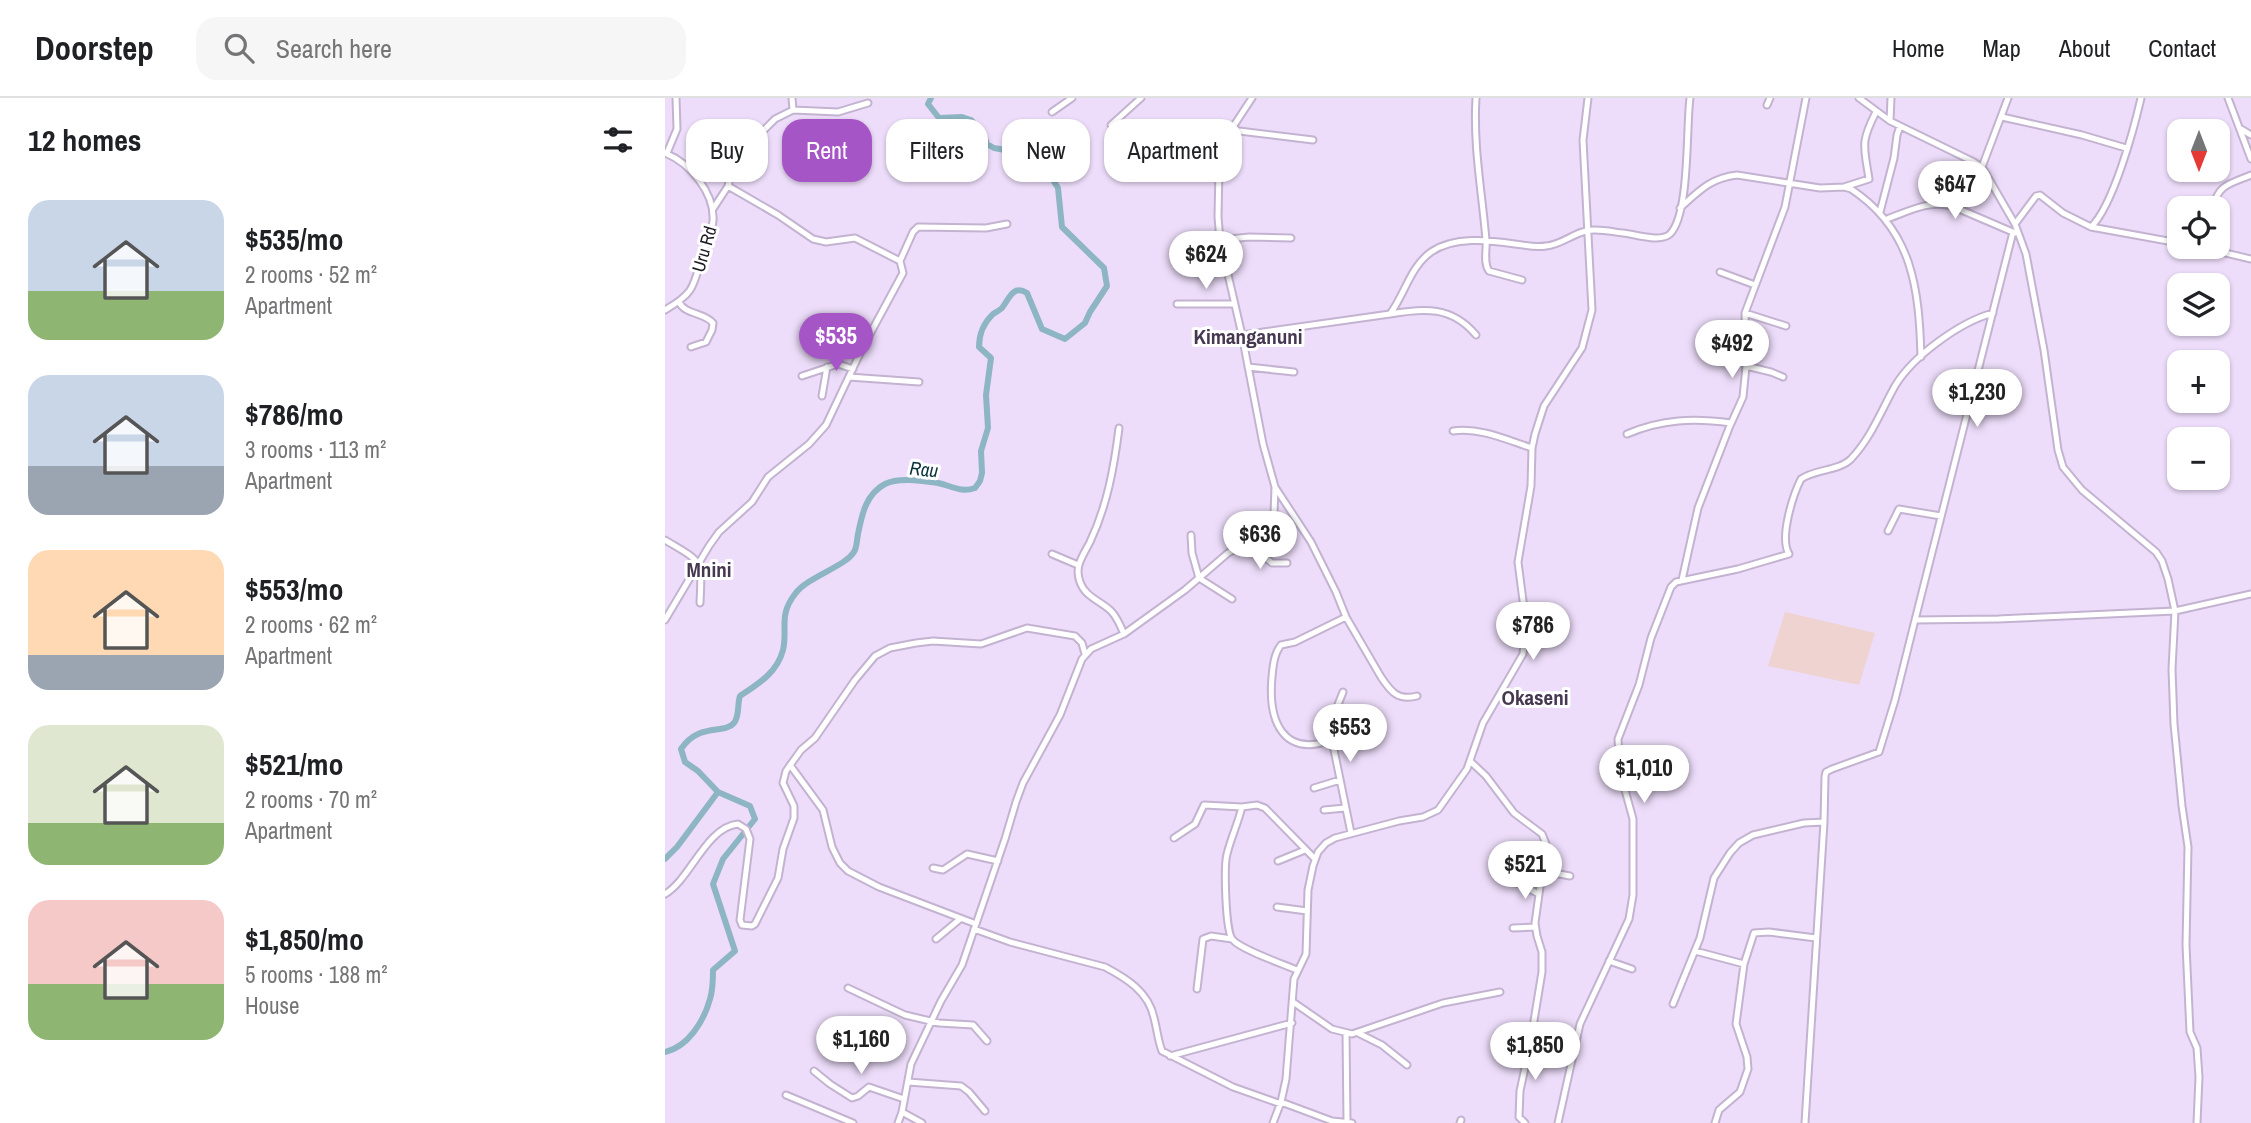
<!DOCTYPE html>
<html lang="en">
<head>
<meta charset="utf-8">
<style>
	:root { --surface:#fff; --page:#f6f6f6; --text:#202124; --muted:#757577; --line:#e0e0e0; --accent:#a555c6 }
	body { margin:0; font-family:"Archivo Narrow",sans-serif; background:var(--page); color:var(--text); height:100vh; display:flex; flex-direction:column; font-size:26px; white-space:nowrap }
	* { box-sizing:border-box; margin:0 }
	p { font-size:23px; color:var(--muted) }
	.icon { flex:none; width:38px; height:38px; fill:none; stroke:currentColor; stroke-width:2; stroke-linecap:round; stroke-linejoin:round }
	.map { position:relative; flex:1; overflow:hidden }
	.details { display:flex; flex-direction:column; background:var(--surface); width:665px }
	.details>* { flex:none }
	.banner { position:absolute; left:21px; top:21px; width:665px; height:63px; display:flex; gap:14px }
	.needle { width:46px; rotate:180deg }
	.tools { position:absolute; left:1502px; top:21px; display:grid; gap:14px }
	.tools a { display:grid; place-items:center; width:63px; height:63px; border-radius:14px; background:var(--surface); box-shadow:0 2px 5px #0004; font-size:35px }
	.price { position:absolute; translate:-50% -60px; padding:0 16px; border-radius:24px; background:#fff; color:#222; font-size:23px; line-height:46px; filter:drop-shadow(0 2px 4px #0008) }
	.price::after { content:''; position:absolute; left:50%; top:42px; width:21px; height:16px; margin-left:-10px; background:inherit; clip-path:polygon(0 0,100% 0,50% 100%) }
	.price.current { background:var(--accent); color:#fff }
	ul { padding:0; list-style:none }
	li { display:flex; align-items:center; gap:21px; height:175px; padding:0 28px }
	li span { display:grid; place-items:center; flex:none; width:196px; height:140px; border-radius:21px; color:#555 }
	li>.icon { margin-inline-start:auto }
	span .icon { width:84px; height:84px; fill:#fffc; stroke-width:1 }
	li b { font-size:30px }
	h2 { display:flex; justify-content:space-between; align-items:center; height:84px; padding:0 28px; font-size:30px }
	.chip { padding:0 24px; border-radius:21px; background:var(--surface); box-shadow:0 2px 5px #0004; font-size:24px; line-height:63px }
	.chip.current { background:var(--accent); color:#fff }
	header { display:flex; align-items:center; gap:42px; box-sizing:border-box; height:98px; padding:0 35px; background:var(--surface); border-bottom:2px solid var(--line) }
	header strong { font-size:33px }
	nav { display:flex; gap:38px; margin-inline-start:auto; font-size:24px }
	.search { width:490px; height:63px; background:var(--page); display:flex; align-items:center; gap:18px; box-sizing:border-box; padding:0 24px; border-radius:21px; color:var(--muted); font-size:26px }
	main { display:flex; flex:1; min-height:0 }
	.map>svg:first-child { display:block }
</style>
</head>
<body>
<header>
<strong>Doorstep</strong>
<div class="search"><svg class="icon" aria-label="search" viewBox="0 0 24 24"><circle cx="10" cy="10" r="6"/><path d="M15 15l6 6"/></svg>Search here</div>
<nav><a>Home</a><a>Map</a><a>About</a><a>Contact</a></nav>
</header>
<main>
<section class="details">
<h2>12 homes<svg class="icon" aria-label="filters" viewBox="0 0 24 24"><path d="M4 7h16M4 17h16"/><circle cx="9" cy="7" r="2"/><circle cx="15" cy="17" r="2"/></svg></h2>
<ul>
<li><span style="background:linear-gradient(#c9d6e8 65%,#8fb573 0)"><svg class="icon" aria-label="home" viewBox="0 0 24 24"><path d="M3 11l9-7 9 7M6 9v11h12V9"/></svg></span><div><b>$535/mo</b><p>2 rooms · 52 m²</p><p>Apartment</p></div></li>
<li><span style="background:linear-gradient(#c9d6e8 65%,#9aa5b1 0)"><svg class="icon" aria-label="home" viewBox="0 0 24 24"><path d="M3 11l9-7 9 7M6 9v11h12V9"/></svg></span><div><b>$786/mo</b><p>3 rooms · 113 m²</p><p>Apartment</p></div></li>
<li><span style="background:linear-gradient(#ffd9b3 75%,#9aa5b1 0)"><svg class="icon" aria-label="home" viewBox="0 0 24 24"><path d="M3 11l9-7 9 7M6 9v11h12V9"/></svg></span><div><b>$553/mo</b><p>2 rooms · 62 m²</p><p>Apartment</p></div></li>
<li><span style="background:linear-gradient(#dfe7d0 70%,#8fb573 0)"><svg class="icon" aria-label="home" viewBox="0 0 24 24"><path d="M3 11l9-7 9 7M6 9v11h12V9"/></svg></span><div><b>$521/mo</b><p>2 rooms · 70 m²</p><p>Apartment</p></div></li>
<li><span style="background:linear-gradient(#f6c9c9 60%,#8fb573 0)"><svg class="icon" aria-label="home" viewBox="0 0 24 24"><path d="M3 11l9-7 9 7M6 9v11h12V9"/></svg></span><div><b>$1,850/mo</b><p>5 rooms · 188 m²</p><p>House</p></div></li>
</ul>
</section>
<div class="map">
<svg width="1586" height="1025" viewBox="0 0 1586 1025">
	<rect width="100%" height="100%" fill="#edddfa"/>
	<path fill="#eed3d1" d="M1120,514L1210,535L1194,587L1103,568Z"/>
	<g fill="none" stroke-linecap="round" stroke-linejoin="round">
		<path stroke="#8eb5c3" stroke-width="6" d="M0,761L12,749L53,694
			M0,954C23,949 39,923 45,901C48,892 48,881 48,872L70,853L48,786L58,761L90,721L85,708L53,694L33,673L20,664L16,651C34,624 59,637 69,625C75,617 72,606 75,598C93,586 112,575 118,552C123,530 113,518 130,496C143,478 183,468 190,452C192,447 192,441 193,436C197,416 201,396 220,386C234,379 258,383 273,385C287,388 296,395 310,390L315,383L317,375L316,353L323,330L321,297L326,260L314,249C314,237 318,226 327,217C329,215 335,212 337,210C344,201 348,186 362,195L377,231L400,241L420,225L425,214L442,188L439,170L397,129L393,90L383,74L374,67L359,64L340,52L329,50L322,46L318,35L306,22L297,19L274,20L263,6L266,0"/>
		<defs>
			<path id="minor" d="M127,0L128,12
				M811,0C808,48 817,94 821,142C822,152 818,165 824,173L857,182
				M1194,0L1225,23L1309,64L1317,69L1350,126L1361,156L1379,252L1393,352L1398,369L1417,392L1491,454L1497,463L1503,481L1510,513L1507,571L1509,626L1517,708L1523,749L1521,847L1525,934L1532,950L1534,979L1532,1025
				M1563,0L1586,61
				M1102,7L1105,0
				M387,14L407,0
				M1337,19L1417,37L1461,50
				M1225,23L1226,0
				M446,27L476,0
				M1576,31L1586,37
				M566,32L648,42
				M0,55C25,65 50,95 48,123C47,134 41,144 38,155C28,188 31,194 0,212
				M2,55L12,31L11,0
				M1317,69L1343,0
				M1179,89L1204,81C1199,48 1195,45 1211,14
				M1015,110C1035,92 1046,80 1072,77L1155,90L1179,89L1186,91C1248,132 1254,191 1256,259
				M1548,110C1553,86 1565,86 1586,77
				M48,111L63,88L69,65L74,57L110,21L128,12L173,14L203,5
				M1215,114L1229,60L1232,37L1235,28
				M1222,121C1244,113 1264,102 1287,108L1350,135
				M1350,126L1371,98L1375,97L1398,115L1426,129L1514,145
				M1426,129C1448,108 1469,31 1476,0
				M555,142L584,139L626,140
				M1535,149L1586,161
				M235,163L248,134L253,129L321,130L342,126
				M1055,174L1090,187
				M14,204C20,217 39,214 48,225L47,232L41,244L26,249
				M512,206H569
				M1080,215L1121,228
				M725,216C759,210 787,208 811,237
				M174,220L172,226L173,229L198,249
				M577,237L725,216C740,196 745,169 766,154C789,138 824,142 850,146C860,147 871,150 881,148C896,147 907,136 921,133C931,130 948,134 958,135C970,136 995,145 1005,136C1025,116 1021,30 1025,0
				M1081,268L1106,274L1118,279
				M583,269L629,274
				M137,278L173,266L188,271
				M184,279L254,284
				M157,298L162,269
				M454,330C449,370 442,408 425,444C418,458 409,468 415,484C420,499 436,503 446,513C452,519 456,529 459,536
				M788,333C815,329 842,342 867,350
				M962,336C997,321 1029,320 1066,325
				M610,389L646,444L671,494L681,519L716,579C726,594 733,603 752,598
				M1223,433L1234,411L1276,418
				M526,437L527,455L534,480L567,501
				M0,442C38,465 37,460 35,505
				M583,445L607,465H622
				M387,456L413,467
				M1017,482L1033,410L1064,330L1078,299L1081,268L1080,215L1120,109L1141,0
				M0,522L44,448L54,434L87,404L103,379L144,346L161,327L198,249L238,175L235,163L190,140L161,144L148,141L113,117L63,88
				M1250,522L1348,134
				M678,594L670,614L667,642L686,735
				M667,642C617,660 603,622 607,579C608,568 609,556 616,547L630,544L681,519
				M805,663L821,678L849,715L877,736L881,746L870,825L872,838L877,854V874L865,947L862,952L832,956
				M125,667L158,712L167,749L175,765L183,773L214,789L311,826
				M649,690L675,682
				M577,709C573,725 566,740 562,756C559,767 560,835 568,842C577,852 618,866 632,872
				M659,712L680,710
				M509,740L530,726L539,707L577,709L592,707L600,710L650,761
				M613,763L640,752
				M268,770L278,772L302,756L333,763
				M878,773L905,778
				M852,785L874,796
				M0,796C25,782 41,729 73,726L81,731L85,741L75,822L77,827L87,828L90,826L113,780L118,751L129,720V708L118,685L121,673L136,652L150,640L190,582L210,558L225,550L251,545L268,543L316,546L362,530L410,538L417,545L420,556
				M612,809L642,813
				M848,830L870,829
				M309,831L345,844L440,869C461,880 484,894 489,920C492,931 493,943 497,953L568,989L616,1006
				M271,841L295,821
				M1030,853L1079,866
				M944,863L967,871
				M183,890L240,917L274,925L308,927L322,943
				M532,891L538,841L546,838L567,841
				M628,904L667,931L687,936L778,905L835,894
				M1008,906L1035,840L1049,780L1065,755L1074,745L1088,737L1139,725L1159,724
				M681,935L682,1024
				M693,935L717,947L742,967
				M505,958L627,925
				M149,973L165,986L187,1000L193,998L204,989L239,1001
				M243,984L296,988L304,994L320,1013
				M121,997L188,1025
				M616,1004L667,1023L687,1025
				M237,1014L257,1025
				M233,1025L237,1014L246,966L276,903L297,867L340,741L351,704L358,685L395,617L417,561L426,551L459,536L520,492L563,455L596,437L607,423L609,416L610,389L598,346L577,237L555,142L553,119L554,70L558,52L566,32L587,0
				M608,1025L616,1004L621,981L629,881L641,856L643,792L648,768L653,754L661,745L670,740L734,723L758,719L773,712L802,671L818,625L858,556L861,526L853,464L866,388L867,350L870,336L879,308L917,250L927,212L918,42L923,0
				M795,1025L796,1022
				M860,1025L854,1019L855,993L864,951
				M893,1025L915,926L964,821L968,797V721L955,674L953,641L974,587L986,540L1006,489L1011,484L1073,471L1124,456C1114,440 1128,397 1136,381C1150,371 1174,373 1186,361C1206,340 1216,313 1230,288C1248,258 1295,224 1328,215
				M1050,1025L1054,1012L1075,994L1083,971L1082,959L1071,926L1079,866L1089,835L1104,834L1151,840
				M1140,1025L1159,724L1160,678L1161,674L1167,671L1214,654L1230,602L1250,522L1333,521L1510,513L1586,496"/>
		</defs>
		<use href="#minor" stroke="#c3b3d0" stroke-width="9"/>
		<use href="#minor" stroke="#fff" stroke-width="5"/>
	</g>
	<g text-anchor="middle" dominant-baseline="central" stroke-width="6" stroke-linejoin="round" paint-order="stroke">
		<g font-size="18" fill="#1f1924" stroke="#fff">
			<text transform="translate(39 151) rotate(-74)">Uru Rd</text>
		</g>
		<g font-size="19" font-style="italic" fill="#0c323d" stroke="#fff">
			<text transform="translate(259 371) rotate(6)">Rau</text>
		</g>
		<g font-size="21" font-weight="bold" fill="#463850" stroke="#fff">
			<text x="583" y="238">Kimanganuni</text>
			<text x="44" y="471">Mnini</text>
			<text x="870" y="599">Okaseni</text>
		</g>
	</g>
</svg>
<div class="tools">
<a><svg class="needle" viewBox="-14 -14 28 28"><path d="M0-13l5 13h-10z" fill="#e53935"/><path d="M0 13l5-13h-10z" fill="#757577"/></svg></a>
<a><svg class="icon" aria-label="locate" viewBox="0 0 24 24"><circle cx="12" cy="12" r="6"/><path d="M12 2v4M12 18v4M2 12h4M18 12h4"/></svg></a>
<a><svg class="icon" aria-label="layers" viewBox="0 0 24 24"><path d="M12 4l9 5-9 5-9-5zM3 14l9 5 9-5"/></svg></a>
<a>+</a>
<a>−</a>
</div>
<b class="price" style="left:1290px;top:123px">$647</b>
<b class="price" style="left:541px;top:193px">$624</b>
<b class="price current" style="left:171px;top:275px">$535</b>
<b class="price" style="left:1067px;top:282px">$492</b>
<b class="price" style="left:1312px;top:331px">$1,230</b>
<b class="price" style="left:595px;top:473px">$636</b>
<b class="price" style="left:868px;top:564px">$786</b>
<b class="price" style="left:685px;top:666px">$553</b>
<b class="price" style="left:979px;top:707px">$1,010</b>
<b class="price" style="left:860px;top:803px">$521</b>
<b class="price" style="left:196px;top:978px">$1,160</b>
<b class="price" style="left:870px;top:984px">$1,850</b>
<div class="banner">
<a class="chip">Buy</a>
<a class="chip current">Rent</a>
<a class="chip">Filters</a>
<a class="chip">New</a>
<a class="chip">Apartment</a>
</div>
</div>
</main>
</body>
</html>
